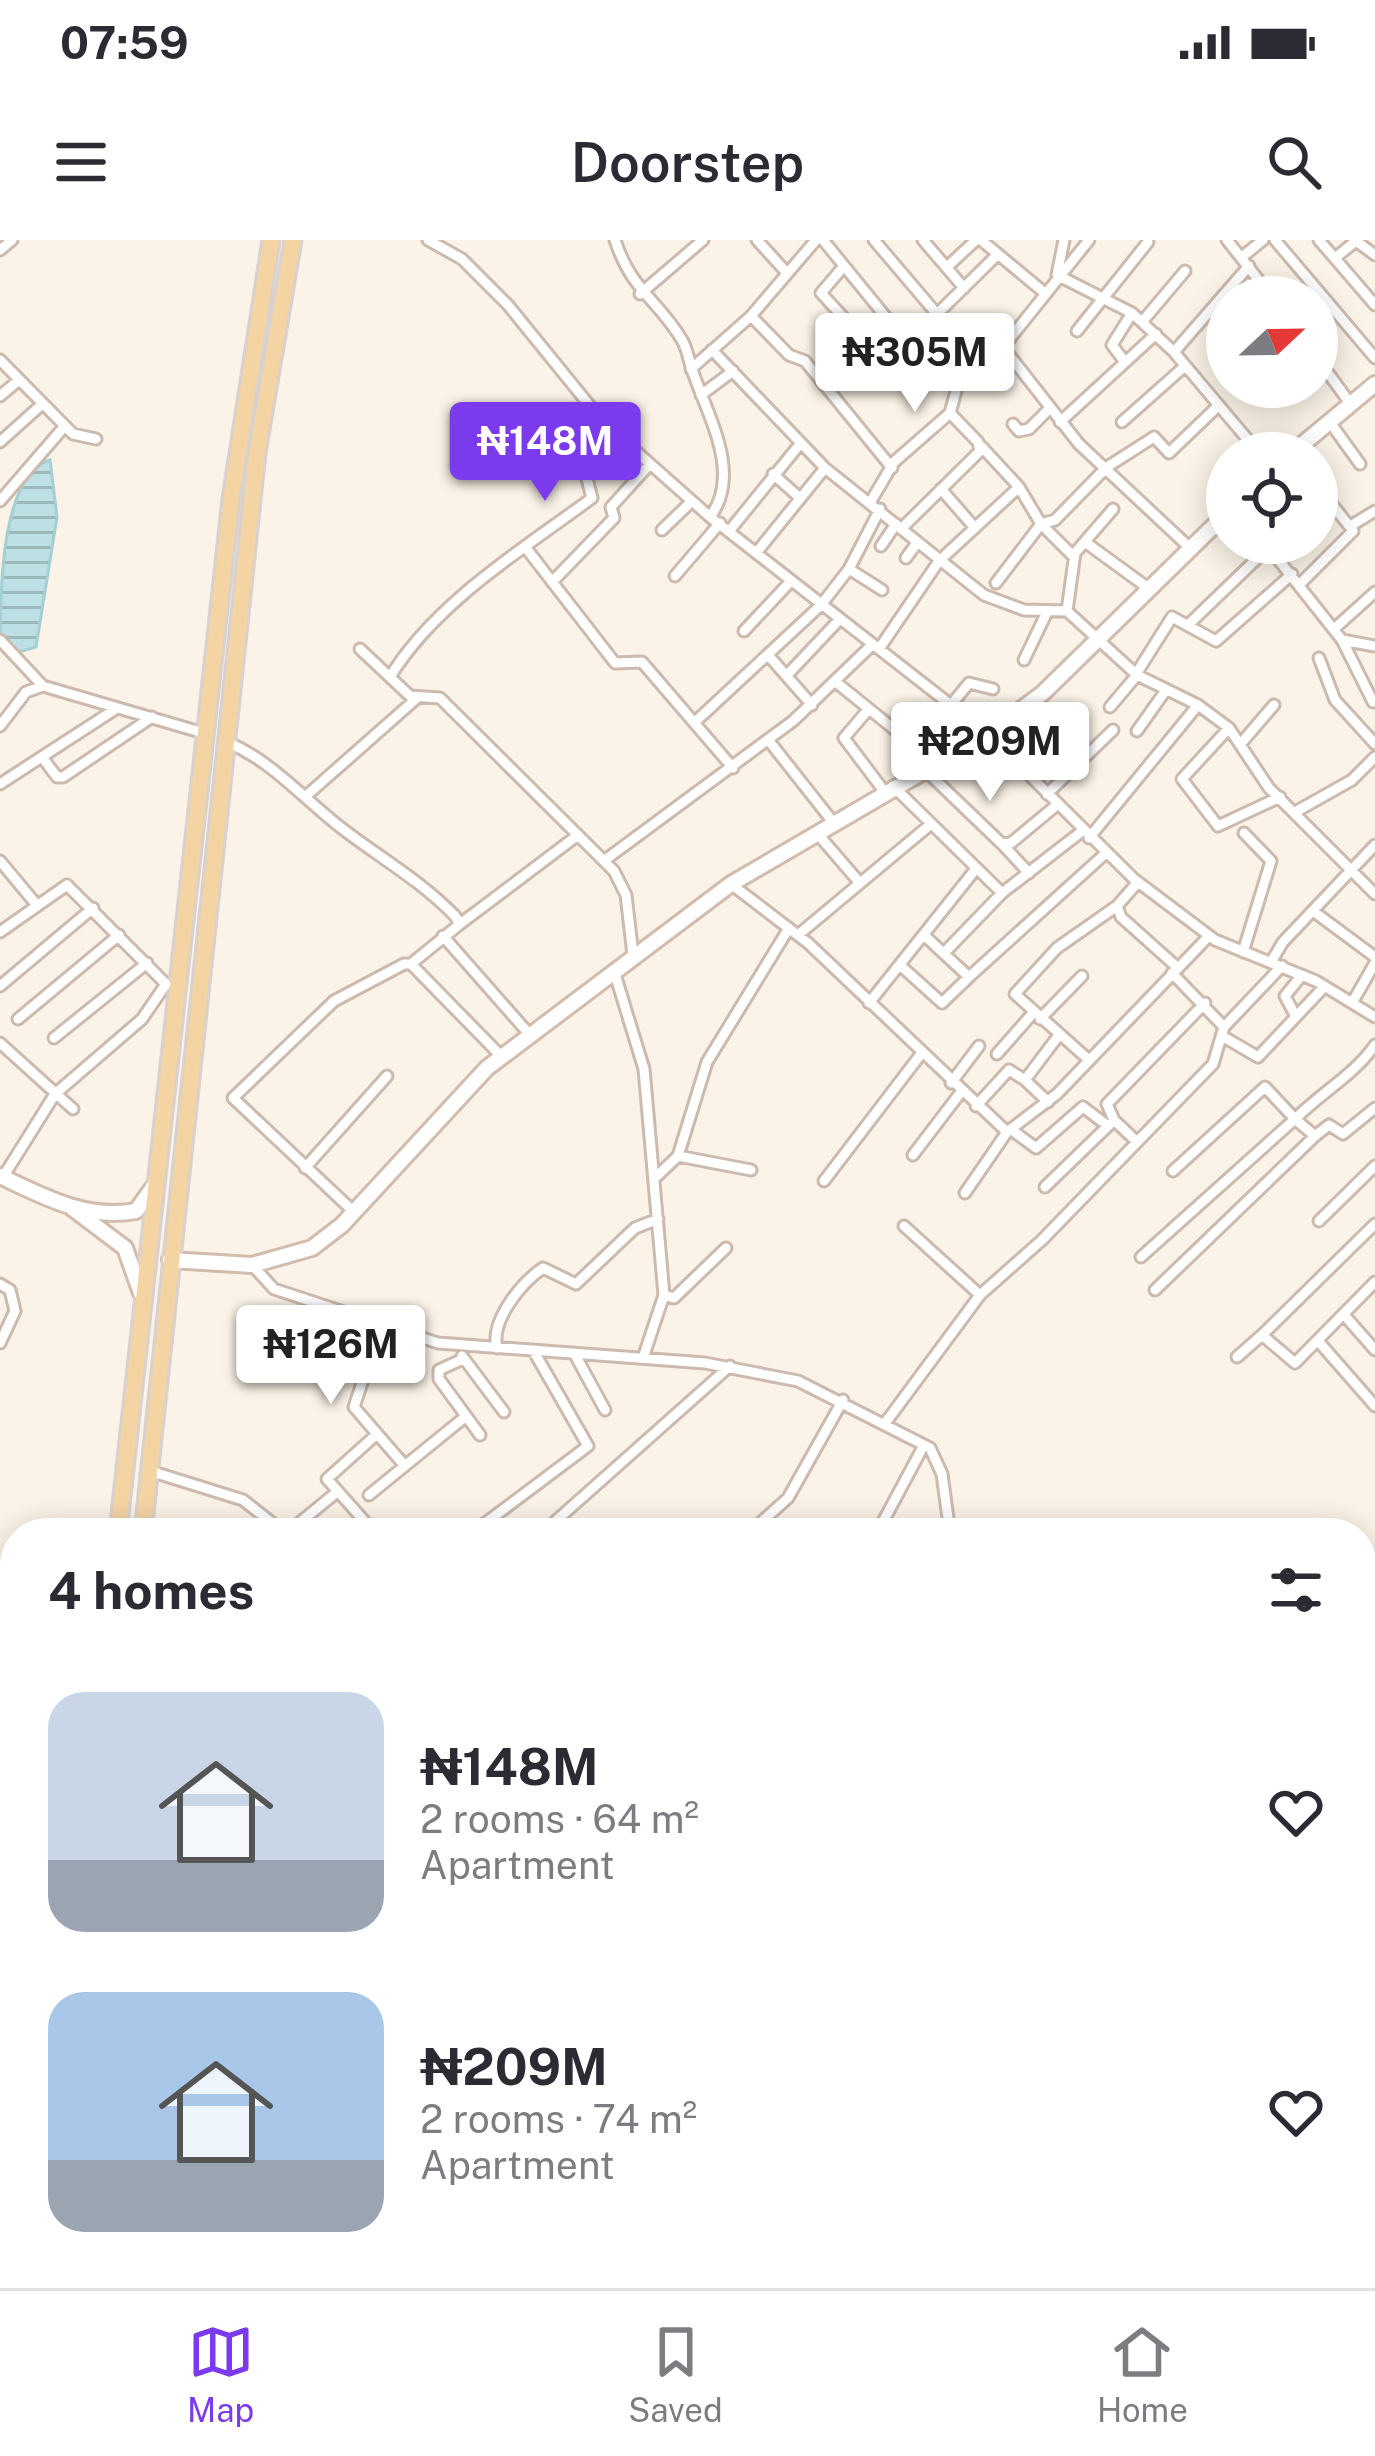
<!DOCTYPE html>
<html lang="en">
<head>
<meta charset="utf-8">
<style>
	:root { --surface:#fff; --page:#f2f2f3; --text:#2b2b33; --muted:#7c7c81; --line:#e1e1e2; --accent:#7c3aed }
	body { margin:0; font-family:"Public Sans",sans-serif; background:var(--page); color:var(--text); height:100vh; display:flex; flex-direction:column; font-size:45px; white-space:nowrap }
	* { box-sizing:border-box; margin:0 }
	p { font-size:39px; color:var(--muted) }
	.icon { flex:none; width:66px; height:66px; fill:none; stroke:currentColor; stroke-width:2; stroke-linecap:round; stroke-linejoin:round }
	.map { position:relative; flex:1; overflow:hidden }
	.details { position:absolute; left:0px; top:1278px; width:1377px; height:771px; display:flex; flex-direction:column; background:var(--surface); border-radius:48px 48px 0 0; box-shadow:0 6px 30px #0003 }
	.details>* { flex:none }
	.needle { width:78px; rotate:68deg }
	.controls { position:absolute; left:1206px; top:36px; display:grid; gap:24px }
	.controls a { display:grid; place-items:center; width:132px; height:132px; border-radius:50%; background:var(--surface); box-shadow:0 6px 30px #0003; font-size:60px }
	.price { position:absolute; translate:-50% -102px; padding:0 27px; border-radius:12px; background:#fff; color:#222; font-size:39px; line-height:78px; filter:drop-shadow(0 3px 6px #0008) }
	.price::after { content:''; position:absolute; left:50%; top:72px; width:36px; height:27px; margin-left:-18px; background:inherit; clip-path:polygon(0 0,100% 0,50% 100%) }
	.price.active { background:var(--accent); color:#fff }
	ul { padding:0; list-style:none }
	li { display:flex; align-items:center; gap:36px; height:300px; padding:0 48px }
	li span { display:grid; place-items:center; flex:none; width:336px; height:240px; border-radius:36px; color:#555 }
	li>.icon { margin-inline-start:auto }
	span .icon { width:144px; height:144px; fill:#fffc; stroke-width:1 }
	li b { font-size:51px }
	h2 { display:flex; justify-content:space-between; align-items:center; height:144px; padding:0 48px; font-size:51px }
	.status { display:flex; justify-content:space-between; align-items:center; height:84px; padding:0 60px; background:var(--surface); direction:ltr }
	.status svg { height:33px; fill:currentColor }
	header { display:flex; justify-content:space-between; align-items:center; height:156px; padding:0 48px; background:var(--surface); font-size:54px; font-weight:600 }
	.menu { display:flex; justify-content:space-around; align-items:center; height:168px; border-top:3px solid var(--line); background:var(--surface); font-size:33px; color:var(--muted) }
	.menu a { display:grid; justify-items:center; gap:6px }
	.menu .active { color:var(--accent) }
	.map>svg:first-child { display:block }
</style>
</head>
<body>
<div class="status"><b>07:59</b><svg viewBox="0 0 49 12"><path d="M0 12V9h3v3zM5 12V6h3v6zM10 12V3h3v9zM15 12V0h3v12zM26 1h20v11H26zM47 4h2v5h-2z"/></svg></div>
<header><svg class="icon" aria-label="menu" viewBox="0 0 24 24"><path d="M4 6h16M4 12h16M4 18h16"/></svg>Doorstep<svg class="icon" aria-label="search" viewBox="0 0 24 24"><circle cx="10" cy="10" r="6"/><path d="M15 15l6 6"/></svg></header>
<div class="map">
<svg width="1375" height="2048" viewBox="0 0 1375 2048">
	<defs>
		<pattern id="water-rules" width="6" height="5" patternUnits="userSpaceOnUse" patternTransform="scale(3)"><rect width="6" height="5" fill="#bde0e4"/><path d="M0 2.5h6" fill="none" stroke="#9eb9bb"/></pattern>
	</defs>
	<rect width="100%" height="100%" fill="#fbf3e7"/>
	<path fill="url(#water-rules)" stroke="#a3cfd5" stroke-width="3" d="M50,220L57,277L36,407L15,413L0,405C0,358 0,234 50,220Z"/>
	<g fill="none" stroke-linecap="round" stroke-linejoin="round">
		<defs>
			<path id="street" d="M428,0L462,19L508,65L603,182L710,277L988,494L1134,639L1215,700L1316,741L1375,777
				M615,0C632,52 657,58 682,100C688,110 689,123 694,135C709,178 742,235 710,277
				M757,0L787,33
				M823,0L916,114L949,87
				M874,0L936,73
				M923,0L964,48
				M981,0L1046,54
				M1064,0L1057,35L1132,73L1174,112L1259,213
				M1227,0L1272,57
				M1275,0L1375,118
				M1319,0L1375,65
				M0,10L12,0
				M996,16L935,76L987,118L1010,116L1079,204L1190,308
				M1242,17L1263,0
				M1335,18L1356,1L1375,15
				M844,26L821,53L878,115
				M947,27L976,0
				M640,54L703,0
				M1211,71L1227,84
				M751,76L789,115L805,121L892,228
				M1142,82L1185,31
				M1077,91L1148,2
				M712,110L825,228L984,355L1024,370L1067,371
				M1174,112L1249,26
				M996,116L1089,0
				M1317,118L1350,163
				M0,120L73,194L96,199
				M1125,122L1112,105L1132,73
				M691,129L751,76L816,0
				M701,155L733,131
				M0,156L19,140
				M1329,181L1360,224
				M1060,182L1156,94
				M1122,182L1185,126
				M1013,184L1019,191L1029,189L1049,169
				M0,202L40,166
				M981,206L1019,247
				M773,234L800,258
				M941,249L975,288
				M0,261L64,187
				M871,261L894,222L950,173L961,133L982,115
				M1113,269L1075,313L1067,371L1137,435L1198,465L1229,488L1269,548L1375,654
				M1352,285L1375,271
				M901,289L980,211L978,202L950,173
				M662,290L692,261
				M730,290L800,204
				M1085,302L1148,348
				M1265,303L1342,400L1373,462
				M881,306L896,284
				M526,308L615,423L642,422L733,528
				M756,313L825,228
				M906,318L917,303
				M849,329L882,350
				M675,336L720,283
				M552,342L614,278L611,267L650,224
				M996,343L1041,284L1074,317
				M1301,343L1353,291L1317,245
				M1188,385L1268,308
				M1334,389L1375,352
				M744,391L791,341
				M0,400L43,446L207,494
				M1342,400L1375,406
				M360,409L410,456L440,458L614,631L626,655L633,715
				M879,409L939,321L1019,247L1041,284L1055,280L1107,227L1154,197L1169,213L1217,167
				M768,415L812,465
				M1319,418L1335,460L1375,504
				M1024,420L1047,372
				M789,433L840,379
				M1136,434L1172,377L1216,401L1292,334
				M390,437C435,363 523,309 592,258L585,231
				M837,443L936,523
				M951,465L969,443L993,449
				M1110,467L1137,435
				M867,471L844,498L884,551
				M695,482L821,365L849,329L880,269
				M0,486L26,452L43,446
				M1229,488L1182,539L1218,586L1280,557
				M1137,491L1166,450
				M225,501C274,522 302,558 344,590C382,619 421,641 455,676L460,684L411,724
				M769,501L833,582
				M1243,501L1274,465
				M42,517L57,537H63L152,477
				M924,529L1002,604L1011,603L1058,564
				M0,544L114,470
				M893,546L1002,653
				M1047,554L1113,490
				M306,556L417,458
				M1297,571L1352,540L1375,517
				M816,592L859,642
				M1089,598L1198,465
				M1002,604L1029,633
				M605,620L793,481L873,404
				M0,621L36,664
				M1138,642L1117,666L1121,677L1178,728
				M731,644L808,703L1007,892
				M1313,671L1375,717
				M460,684L578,595
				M0,692L67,645L166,744L142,779L55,854L3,937
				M798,695L931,584
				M443,696L530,795
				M925,696L969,737L1106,613
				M1243,712L1271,621L1244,593
				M944,713L1002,653L1081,592
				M1271,722L1283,702L1375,605
				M901,726L942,763L969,737
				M614,731L644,829L664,1055L674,1058L726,1008
				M0,746L93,668
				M869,763L975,630
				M1352,763L1375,723
				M1295,775L1285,756L1302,735
				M18,779L119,695
				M1040,779L1082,736
				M1224,787L1282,726
				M1222,796L1258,817L1324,747
				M54,798L147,723
				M0,803L73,869
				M997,814L1033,773
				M1089,820L1015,754L1057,708L1117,666
				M951,843L979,806
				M1048,862L1025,840L1059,795
				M976,866L1009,830L1025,840
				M1013,891L1036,908L1083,867L1108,886
				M1135,900L1114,880L1107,864L1205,763
				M913,915L961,852
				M678,916L751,930
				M305,928L387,836
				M1173,931L1265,847L1295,879C1322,852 1355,834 1375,805
				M656,937L678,916L707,822L789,688
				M824,941L921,814
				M1045,947L1110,884
				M965,953L1007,892L1057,854L1209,696
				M354,972L233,858L334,761L404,724H411L502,817
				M1319,981L1375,926
				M904,986L980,1055
				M1141,1017L1295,879L1315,896
				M252,1025L274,1049L438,1103L705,1123L798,1141L930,1208L942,1234L950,1293
				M0,1044L10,1050L15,1071L0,1103
				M1155,1050L1315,896L1329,885L1343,894L1375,868
				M1345,1076L1375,1110
				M381,1086L354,1167L405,1226
				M1262,1095L1375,984
				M1319,1102L1375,1166
				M497,1108C490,1081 521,1043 543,1028L576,1044L635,988L658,979
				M574,1113L605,1170
				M462,1116L504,1172
				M1237,1117L1262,1095L1295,1123L1375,1042
				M643,1118L664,1055
				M463,1119L439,1130V1139L480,1195
				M886,1182L980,1055L1042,1000L1213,824L1224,787L1172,733
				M150,1231L243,1260L285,1293
				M369,1255L465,1177
				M550,1286L730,1126
				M287,1293L337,1252
				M375,1293L327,1239L377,1194
				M472,1293L588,1206L533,1110
				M749,1293L788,1258L843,1160
				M877,1293L924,1205
				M1362,1352L1375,1319
				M1363,1465L1375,1437
				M0,1518L15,1517
				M1362,1674L1375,1687
				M1362,1800L1375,1792
				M1362,1911L1375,1915
				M362,2034L371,2048
				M711,2034L723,2047
				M918,2034H933
				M969,2034L993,2048
				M1338,2034V2048
				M1348,2034L1357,2048
				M252,2048L276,2034
				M323,2048L345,2034
				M465,2048L478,2042L484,2048
				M540,2048L547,2034
				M810,2048L816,2034
				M1046,2048L1054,2034
				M1244,2048L1266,2034"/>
			<path id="secondary" d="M1292,213L1375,144
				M0,936C44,957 86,980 136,971L154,946
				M72,968L125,1008L141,1053
				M170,1020L252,1025L312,1008L342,985L487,828L731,644L988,494L1043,453L1227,273"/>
			<path id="primary" d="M118,1293L231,259L271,0
				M143,1293L257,213L293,0
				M35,2048L36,2034
				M57,2048L58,2034"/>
		</defs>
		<use href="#street" stroke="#ccbaae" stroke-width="15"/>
		<use href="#secondary" stroke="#d1bcae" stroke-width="20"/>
		<use href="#primary" stroke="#d8d1cd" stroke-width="21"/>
		<use href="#street" stroke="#fff" stroke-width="9"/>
		<use href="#secondary" stroke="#fff" stroke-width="14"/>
		<use href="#primary" stroke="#f5d4a4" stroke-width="15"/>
	</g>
</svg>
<div class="controls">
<a><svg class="needle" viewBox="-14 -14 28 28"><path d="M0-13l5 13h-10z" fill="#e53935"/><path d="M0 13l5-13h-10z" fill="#7c7c81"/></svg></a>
<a><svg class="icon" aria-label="locate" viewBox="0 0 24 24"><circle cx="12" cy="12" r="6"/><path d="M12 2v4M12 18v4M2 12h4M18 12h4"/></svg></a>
</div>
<b class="price" style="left:915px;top:175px">₦305M</b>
<b class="price active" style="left:545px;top:264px">₦148M</b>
<b class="price" style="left:990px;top:564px">₦209M</b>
<b class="price" style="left:331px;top:1167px">₦126M</b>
<section class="details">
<h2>4 homes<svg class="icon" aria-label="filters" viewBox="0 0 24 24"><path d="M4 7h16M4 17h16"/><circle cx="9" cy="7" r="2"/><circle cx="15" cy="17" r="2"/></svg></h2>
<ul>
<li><span style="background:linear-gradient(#c9d6e8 70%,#9aa5b1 0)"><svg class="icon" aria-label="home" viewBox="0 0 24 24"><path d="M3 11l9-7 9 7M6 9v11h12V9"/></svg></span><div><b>₦148M</b><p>2 rooms · 64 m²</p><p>Apartment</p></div><svg class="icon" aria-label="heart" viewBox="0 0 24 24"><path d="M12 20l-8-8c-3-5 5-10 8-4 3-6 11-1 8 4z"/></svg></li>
<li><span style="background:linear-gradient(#a9c7e8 70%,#9aa5b1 0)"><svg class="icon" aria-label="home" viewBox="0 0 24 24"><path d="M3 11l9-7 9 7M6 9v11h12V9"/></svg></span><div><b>₦209M</b><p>2 rooms · 74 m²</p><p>Apartment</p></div><svg class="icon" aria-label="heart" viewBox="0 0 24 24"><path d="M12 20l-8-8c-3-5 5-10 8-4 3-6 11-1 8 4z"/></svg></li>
</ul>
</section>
</div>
<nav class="menu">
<a class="active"><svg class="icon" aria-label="map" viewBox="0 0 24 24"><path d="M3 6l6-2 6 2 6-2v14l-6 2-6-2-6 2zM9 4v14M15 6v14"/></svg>Map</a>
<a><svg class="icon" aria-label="saved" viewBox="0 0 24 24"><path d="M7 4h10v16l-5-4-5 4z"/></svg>Saved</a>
<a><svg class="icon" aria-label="home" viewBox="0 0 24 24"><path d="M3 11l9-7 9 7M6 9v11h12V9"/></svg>Home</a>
</nav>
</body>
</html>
